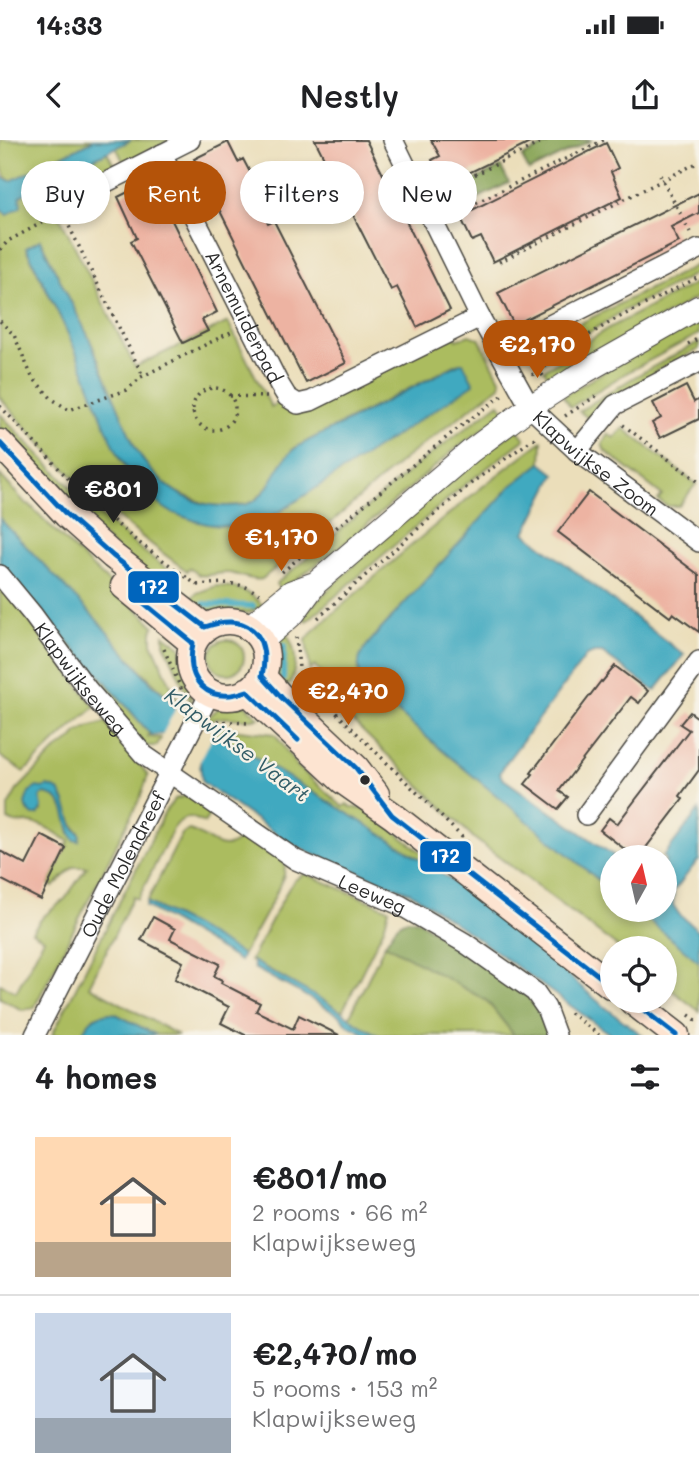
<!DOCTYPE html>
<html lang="en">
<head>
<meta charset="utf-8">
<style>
	:root { --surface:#fff; --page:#f6f6f6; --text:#202124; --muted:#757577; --line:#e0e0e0; --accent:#b45309 }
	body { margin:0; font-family:Mali,sans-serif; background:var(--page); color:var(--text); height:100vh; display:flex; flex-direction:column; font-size:26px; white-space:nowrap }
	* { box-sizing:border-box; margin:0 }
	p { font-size:23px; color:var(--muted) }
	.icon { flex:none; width:38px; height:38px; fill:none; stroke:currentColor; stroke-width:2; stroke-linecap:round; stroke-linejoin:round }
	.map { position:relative; height:895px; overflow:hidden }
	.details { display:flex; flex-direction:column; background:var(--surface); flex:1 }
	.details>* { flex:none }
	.guide { position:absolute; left:21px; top:21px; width:658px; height:63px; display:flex; gap:14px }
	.needle { width:46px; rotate:8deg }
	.controls { position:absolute; left:600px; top:705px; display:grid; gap:14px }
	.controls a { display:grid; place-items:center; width:77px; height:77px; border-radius:50%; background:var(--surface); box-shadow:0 4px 10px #0003; font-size:35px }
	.price { position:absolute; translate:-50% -60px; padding:0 16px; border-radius:24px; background:var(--accent); color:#fff; font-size:23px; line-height:46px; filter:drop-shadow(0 2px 4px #0008) }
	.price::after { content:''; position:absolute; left:50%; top:42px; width:21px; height:16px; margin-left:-10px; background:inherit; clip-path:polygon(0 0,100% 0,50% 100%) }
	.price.selected { background:#222; color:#fff }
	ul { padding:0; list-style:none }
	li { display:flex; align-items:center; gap:21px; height:175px; padding:0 35px }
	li+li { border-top:2px solid var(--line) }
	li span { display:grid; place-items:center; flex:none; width:196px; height:140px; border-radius:0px; color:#555 }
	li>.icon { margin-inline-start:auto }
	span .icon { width:84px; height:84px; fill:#fffc; stroke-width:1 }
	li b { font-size:30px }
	h2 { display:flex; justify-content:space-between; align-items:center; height:84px; padding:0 35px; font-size:30px }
	.pill { padding:0 24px; border-radius:32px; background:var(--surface); box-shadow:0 4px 10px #0003; font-size:24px; line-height:63px }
	.pill.selected { background:var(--accent); color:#fff }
	.status { display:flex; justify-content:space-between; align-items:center; height:49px; padding:0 35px; background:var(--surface); direction:ltr }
	.status svg { height:19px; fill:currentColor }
	header { display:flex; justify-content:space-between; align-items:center; height:91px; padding:0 35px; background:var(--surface); font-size:32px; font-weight:600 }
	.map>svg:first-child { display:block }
</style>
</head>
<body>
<div class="status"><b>14:33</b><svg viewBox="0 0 49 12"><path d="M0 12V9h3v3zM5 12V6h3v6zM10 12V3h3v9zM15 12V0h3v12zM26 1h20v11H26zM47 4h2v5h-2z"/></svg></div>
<header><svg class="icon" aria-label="back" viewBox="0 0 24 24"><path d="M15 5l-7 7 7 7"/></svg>Nestly<svg class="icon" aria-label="share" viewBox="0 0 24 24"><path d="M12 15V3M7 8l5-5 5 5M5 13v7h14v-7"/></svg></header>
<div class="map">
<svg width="699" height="895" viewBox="0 0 699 895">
	<rect width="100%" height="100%" fill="#f7f3e8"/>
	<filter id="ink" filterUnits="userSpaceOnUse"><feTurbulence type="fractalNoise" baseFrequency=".0143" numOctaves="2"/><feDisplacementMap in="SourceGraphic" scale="14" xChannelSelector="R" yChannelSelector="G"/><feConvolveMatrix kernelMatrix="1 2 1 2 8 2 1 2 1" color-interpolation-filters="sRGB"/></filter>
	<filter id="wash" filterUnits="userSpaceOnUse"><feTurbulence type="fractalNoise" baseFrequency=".00686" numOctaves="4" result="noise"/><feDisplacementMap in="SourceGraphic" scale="28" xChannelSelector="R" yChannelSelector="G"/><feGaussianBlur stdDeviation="1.57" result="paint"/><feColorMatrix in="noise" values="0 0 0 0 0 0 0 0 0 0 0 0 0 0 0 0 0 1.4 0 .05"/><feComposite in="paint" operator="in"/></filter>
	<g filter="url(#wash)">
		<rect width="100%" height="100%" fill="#ebdeba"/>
		<path fill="#abbc5f" stroke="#6b7445" stroke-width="2" fill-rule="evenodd" d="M0,0H94L11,41C0,38 0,14 0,0Z
			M131,0H172L124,23L116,7Z
			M107,12L115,27L78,48L74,47L67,32Z
			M59,36L67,54L62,57L68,68L58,73L135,227L228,182L271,267L284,260L293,266L455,196L457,200L469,195L479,198L501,241L500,246L404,319L334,380L262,439C251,442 240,434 228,433C220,432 205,437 199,435C198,434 190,428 190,428L187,431C155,408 124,383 94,356C60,326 30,292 0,258V68L7,75L19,56ZM40,100L89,198L134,305L142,320L156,337L176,352L208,365L226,366L248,364L254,361L267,348L294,308L459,223L267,378L243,384L226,387L148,355L130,333L121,320L69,194L26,109Z
			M699,124V132L623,171L539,224L526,204L564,185L567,190Z
			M699,141V156L551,241L544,230L607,189Z
			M699,176V194L626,233L571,267L563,256Z
			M699,202V209L654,232L656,237L593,282L579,271L636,236Z
			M499,263L506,272L453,311L349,400L281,451L276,444L418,324Z
			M0,274L85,362L139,408L180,439L170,452L127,420L0,295Z
			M623,288L696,344L679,366H667L658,360L662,355L605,311L602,304L608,294L614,298Z
			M517,289L525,299L457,351L307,481L302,476C369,407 441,346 517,289Z
			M542,301L541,323L511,346L375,496L358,532L362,541L438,607L612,748V770H639L699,818V871L665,845V808H619L475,699L323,553L328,548L323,542L327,538L315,526L310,530L306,500L314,490C388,425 462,360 542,301Z
			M0,335L27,365L29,364C69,407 113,445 154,486L152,492V503L178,561V566L173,555L171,556L175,568C165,552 149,539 136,525C92,475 45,428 0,379Z
			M0,423L44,473L76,511L100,535L151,595H148V597L161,598L157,606H145L0,428Z
			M0,442L95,567L69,589L24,632L0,616Z
			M216,446C236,446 250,451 263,466L249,473L226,472L210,473L204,472L186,463L197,453Z
			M284,490C299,509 299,533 284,551C271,527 267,515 284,490Z
			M164,495L181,507C182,515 181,523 184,530C188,545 194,554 190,570L189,558L164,503Z
			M210 517a17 17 0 1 1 34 0a17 17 0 1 1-34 0Z
			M237,563L244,564L259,578C239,583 223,571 205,584C212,570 222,564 237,563Z
			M106,582L134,616L148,636L140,658L34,868L22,870L0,858V844L16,852L44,799L32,792L43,777L65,759L87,727H73L53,747L49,744L69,701C58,695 45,684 31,683C20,682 19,686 8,680V666L17,650L56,610L71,600L78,592L88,587ZM48,646C70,657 64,679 79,692L70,694C69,684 65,665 56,658C53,655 49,655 44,654L40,657L42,671L31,673L26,668L28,657Z
			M221,588L275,594L297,626L343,667L347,664L351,667L367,670L434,722L431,726L370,687L222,597L228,595L217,596L214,593L217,589Z
			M189,655L212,670L204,683C189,674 184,675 173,689L138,759L133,757L89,846L178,895H156L116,874L109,873L94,877L81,895H52L166,670L175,659Z
			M189,690C202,693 213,707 227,706C236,705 240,697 248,695L282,718L285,726L284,735L275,756L242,816L192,785L147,762L182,694Z
			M306,734L389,769L384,788L342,872L268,829L250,821L287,751C292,743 296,737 306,734Z
			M385,804L487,861L514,895H378L358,885L349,878Z"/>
		<path fill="#88a456" stroke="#5a6840" stroke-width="2" d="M555,0H592L529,31L522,17Z
			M501,27L509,43L464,65L456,49Z
			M410,779L419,781L528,857L541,876L549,895H514L487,861L385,804C391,794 397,781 410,779Z"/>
		<path fill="#40a9c0" stroke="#366a76" stroke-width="2" d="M94,0H131L20,56L21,66L7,75L0,68V34L4,39L11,41Z
			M40,100L89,198L134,305C153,341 186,367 228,366C236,366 247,366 254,361C273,348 279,318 297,307C314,297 332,289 350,280C386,261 423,242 460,223H463L474,244L278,373C247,387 222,391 190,379C182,376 173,374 166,369C116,336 103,275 81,224C65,184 45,146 26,108Z
			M541,323L555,334L525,393L684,515L655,551L602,513H594L586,516L505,624L500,633L502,638L616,717L612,718V751L438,607L362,541C354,520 361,511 375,496L511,346Z
			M0,379L96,479L151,543L168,557L175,568L215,598L222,597L370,687L431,726L498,774L601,864L642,895H611L484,803L411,753L313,714L288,702L202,642L200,622L163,594L151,595L100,535L76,511L44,473L0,423Z
			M48,646L59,650L65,662L74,688L80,694L79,701L74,700C63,685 71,657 44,654L40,657L42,668L38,675H33L26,668L25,663L29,652L37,647L42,648Z
			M699,670V719L674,751L673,765L679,774L699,791V822L636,770H665V718L663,717Z
			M147,762L192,785L240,813L242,816L240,821L146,766Z
			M253,821L328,863L342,872L358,884L378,895H367L348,885L340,876L297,851L254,828Z
			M110,873L116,874L156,895H81C88,882 94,874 110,873Z"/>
		<path fill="#ebdeba" d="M177,566L214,594L198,625L161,597Z"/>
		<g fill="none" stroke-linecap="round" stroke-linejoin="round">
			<path stroke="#40a9c0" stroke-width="6" d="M204,464L253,466
				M283,539L284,505"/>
		</g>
		<g id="blocks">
			<path fill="#edb3a2" d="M315,0H366L450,170L417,187L397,147L391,150Z
				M431,0H536L444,45L432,20L440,16Z
				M228,2L238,22L243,19L254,40L248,43L268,84L274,81L346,223L306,243L194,19Z
				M606,3L618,28L611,32L622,57L493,122L481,97L472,101L460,76Z
				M152,40L217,172L202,180L208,191L183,203L131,101L137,98L118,57Z
				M699,53V73L671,87L679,102L514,185L498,153Z
				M686,246L694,262L699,259V279L660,298L652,283L661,278L653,263Z
				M589,352L699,435V492L673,473L670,477L558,392Z
				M615,526L648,551L639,563L631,557L580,623L559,651L568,657L558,669L525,644L533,634L531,633L601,541L602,542Z
				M690,572L698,578L699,577V630L680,656L683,659L638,718H636L600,690L609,678L617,684L636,659L689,590L680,584Z
				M41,695L66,708L41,760L0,739V711L26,725Z
				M153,777L175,789L170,799L220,824L214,836L222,840L221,843L260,863L256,871L293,889L299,875L339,895H245L221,883L229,867L175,839L183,822L141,800Z"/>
		</g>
	</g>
	<g filter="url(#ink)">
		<use href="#blocks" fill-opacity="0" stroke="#484640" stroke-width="2"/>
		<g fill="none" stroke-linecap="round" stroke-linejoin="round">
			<defs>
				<g id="minor">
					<path id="s1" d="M393,0L480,177L530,267L577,311L699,402"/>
					<path id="s2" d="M162,14L279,244L287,257L298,264L311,261L480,177"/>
					<path d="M73,59L190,0"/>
					<path d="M499,211L699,109"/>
					<path d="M577,311L615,265L699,222"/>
					<path id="s3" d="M0,435L33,475L88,550L144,615L296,720L400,765L465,803L535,852L546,868L556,895"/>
					<path d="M586,675L699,521"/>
					<path id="s4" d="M35,895L210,553"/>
				</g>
				<path id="tertiary" d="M249,487L291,452L316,443
					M262,501L294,473L316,443L471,311L530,267L586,231L699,167"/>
				<path id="secondary" d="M0,303L67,375L113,416L205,487
					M124,446L193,503
					M190 519a38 38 0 1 1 76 0a38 38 0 1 1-76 0Z
					M262,536L282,558L356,628L376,654
					M247,551L342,640L392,675L612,846
					M632,861L676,895"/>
			</defs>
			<use href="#minor" stroke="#484640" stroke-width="22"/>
			<use href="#tertiary" stroke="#484640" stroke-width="25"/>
			<use href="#secondary" stroke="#484640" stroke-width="29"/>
			<path stroke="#484640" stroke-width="3.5" stroke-dasharray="2 5" stroke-linecap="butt" d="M660,35L690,92
				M437,53L546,0
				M63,74L143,236
				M451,75L604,0
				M0,110L8,101L60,73
				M499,122L699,22
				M0,181L14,195L32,237L52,259L69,270L127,250L141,237L233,191
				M688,204L699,198
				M530,217L543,236
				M532,235L587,196L614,180L699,137
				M193 269a21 21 0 1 1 42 0a21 21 0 1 1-42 0Z
				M230,256L267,257
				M0,266L82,353L134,399L197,445
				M565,276L596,256
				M623,285L699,342
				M282,432L457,289L503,255
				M197,445C221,443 239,440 259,454
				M318,478L414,392L474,341L536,297
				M296,497L299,528L302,539L470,705
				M164,509L186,560
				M217,581L247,583
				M570,873L599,895
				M689,875L699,882"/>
			<use href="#minor" stroke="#fff" stroke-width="19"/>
			<use href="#tertiary" stroke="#fff" stroke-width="23"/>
			<use href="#secondary" stroke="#fde4d1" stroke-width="26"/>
			<defs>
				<path id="bus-1" d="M0,303L67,375L113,416L205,487C246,472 271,493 262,536L282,558L356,628L392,675L612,846
					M139,459L193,503C185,542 208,565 247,551L298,600
					M632,861L676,895"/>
			</defs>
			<use href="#bus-1" stroke="#f7f3e8" stroke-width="10"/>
			<use href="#bus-1" stroke="#0065bd" stroke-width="5"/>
		</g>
	</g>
	<circle fill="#2b2b2b" stroke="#f7f3e8" stroke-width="2.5" cx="365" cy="640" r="6"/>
	<g text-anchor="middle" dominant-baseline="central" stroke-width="5" stroke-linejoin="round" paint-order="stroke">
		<g font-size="19" fill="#2b2b2b" stroke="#f7f3e8">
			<text stroke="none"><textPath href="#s2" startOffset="182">Arnemuiderpad</textPath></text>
			<text stroke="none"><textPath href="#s1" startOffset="387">Klapwijkse Zoom</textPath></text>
			<text stroke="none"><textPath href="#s3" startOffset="131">Klapwijkseweg</textPath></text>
			<text stroke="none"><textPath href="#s4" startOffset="192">Oude Molendreef</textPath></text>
			<text stroke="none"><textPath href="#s3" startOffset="499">Leeweg</textPath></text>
		</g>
		<g font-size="21" font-style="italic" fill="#335d67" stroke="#f7f3e8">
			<text transform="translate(238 604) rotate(37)">Klapwijkse Vaart</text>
		</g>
	</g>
	<g stroke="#f7f3e8" stroke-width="2.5">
		<rect x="127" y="430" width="53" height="34" rx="7" fill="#0065bd"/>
		<rect x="419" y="700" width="53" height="33" rx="7" fill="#0065bd"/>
	</g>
	<g font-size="19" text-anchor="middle" font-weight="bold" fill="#fff">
		<text x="153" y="454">172</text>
		<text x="445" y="723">172</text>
	</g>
</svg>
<div class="controls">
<a><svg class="needle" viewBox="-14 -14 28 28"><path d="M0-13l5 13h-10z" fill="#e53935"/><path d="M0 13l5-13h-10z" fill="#757577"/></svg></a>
<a><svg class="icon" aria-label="locate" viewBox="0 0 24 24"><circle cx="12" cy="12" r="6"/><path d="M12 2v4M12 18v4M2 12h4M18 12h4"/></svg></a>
</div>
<b class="price" style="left:537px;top:240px">€2,170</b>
<b class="price selected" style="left:113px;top:385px">€801</b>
<b class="price" style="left:281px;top:433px">€1,170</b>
<b class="price" style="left:348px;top:587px">€2,470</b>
<div class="guide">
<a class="pill">Buy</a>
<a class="pill selected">Rent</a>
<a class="pill">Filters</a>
<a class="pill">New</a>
</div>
</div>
<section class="details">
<h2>4 homes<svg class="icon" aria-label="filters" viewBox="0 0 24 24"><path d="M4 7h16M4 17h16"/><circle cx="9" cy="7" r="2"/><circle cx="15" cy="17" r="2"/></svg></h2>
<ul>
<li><span style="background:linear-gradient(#ffd9b3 75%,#b9a48a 0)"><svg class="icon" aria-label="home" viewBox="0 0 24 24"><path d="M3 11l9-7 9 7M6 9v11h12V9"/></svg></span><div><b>€801/mo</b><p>2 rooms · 66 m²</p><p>Klapwijkseweg</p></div></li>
<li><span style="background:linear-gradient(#c9d6e8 75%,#9aa5b1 0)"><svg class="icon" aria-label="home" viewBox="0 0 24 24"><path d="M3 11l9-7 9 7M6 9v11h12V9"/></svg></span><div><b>€2,470/mo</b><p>5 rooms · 153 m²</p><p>Klapwijkseweg</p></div></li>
</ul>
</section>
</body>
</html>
